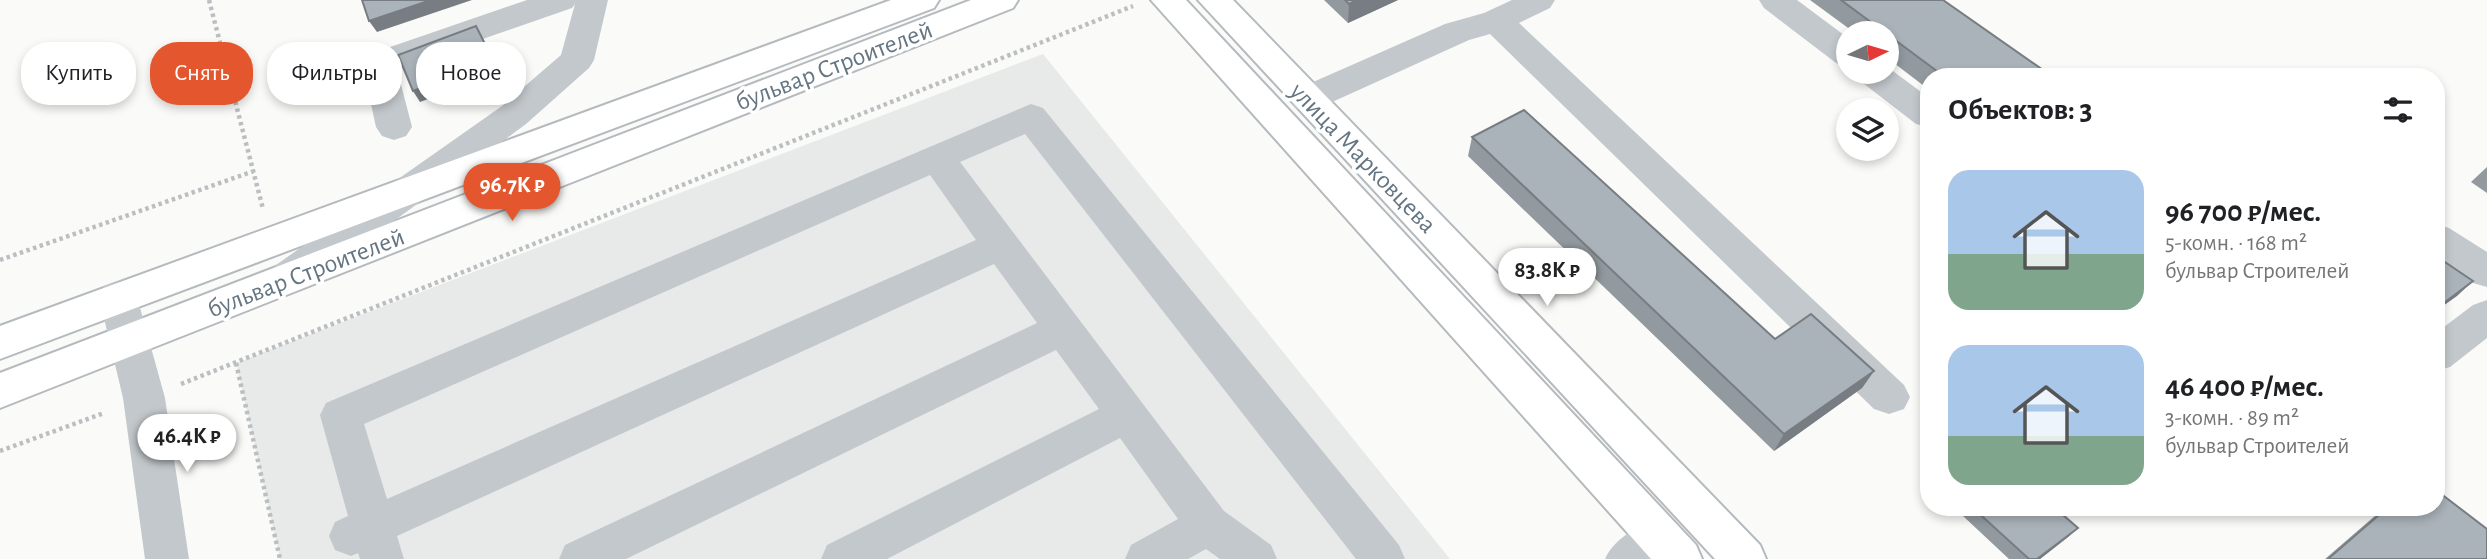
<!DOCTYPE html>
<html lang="ru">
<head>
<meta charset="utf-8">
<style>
	:root { --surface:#fff; --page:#f2f2f2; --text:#202124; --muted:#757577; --accent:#e4572e }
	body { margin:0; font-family:"Alegreya Sans",sans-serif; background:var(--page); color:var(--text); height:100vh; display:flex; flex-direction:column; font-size:26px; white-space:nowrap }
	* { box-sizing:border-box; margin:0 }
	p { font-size:23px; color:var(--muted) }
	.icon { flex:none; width:38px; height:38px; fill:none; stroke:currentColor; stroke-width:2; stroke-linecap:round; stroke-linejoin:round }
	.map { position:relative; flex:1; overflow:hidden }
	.details { position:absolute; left:1920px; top:68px; width:525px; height:448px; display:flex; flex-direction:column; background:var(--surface); border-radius:28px; box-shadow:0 4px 10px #0003 }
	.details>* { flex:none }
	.banner { position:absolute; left:21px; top:42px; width:665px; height:63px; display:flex; gap:14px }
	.needle { width:46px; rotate:85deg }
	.controls { position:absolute; left:1836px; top:21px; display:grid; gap:14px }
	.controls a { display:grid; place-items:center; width:63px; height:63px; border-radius:50%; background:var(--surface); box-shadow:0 4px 10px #0003; font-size:35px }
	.price { position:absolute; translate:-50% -60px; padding:0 16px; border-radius:24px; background:#fff; color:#222; font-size:23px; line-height:46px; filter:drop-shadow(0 2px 4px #0008) }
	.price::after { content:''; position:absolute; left:50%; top:42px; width:21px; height:16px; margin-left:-10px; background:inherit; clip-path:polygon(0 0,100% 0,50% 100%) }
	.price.current { background:var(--accent); color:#fff }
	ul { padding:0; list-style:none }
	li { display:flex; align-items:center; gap:21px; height:175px; padding:0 28px }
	li span { display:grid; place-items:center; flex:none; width:196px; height:140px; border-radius:21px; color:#555 }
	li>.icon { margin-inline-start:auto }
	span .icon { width:84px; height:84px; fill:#fffc; stroke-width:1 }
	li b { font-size:30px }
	h2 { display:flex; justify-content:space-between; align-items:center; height:84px; padding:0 28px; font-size:30px }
	.tag { padding:0 24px; border-radius:28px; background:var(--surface); box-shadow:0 4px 10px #0003; font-size:24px; line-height:63px }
	.tag.current { background:var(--accent); color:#fff }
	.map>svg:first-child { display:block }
</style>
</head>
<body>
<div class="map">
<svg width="2487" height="559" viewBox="0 0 2487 559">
	<rect width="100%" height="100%" fill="#fafaf8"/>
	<path fill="#e8e9e9" d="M1043,54L1450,559H280L236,363Z"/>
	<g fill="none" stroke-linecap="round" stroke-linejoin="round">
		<defs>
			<path id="major" d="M891,0H939L934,8L0,359V326Z
				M971,0H1018L1013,8L0,408V373Z
				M1151,0H1186L1696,545L1702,559H1651Z
				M1198,0H1233L1760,545L1766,559H1715Z"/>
		</defs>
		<use href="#major" stroke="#b5babe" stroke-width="4"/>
		<path stroke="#bbbfc2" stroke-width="4.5" stroke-dasharray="3.5 3.5" stroke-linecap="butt" d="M209,0L263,209
			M0,260L254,171
			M236,363L280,559
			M181,384L1133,6
			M0,451L104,413"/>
		<path fill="#c3c8cc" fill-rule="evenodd" d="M527,0H608L594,60L589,68L526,124L304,287L290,291L276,287L271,276L276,265L502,106L561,55L575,4L572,8L397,69L412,127L406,136L394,140L382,136L376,127L362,63L367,55Z
			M1512,0H1555L1550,8L1519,23L1904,385L1910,397L1904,409L1889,414L1874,409L1490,34L1469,40L1319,108L1307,111L1295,108L1290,99L1295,90L1445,24L1484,13Z
			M1759,0H1797L1848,38V67L1836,63L1764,8Z
			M1886,66L1928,97V127L1916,124L1859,80L1854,72H1886Z
			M1031,104L1043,108L1399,545L1405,559H1356L1025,134L960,162L1224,511L1271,545L1277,559H1220L1206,549L1188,559H1125L1131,545L1178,519L1120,438L887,559H821L827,545L1099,409L1056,350L626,559H559L565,545L1037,323L994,264L397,536L404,559H360L358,553L351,556L335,550L329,536L335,522L348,516L320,415L326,403ZM930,175L976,240L387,499L364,424Z
			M2436,224L2449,228L2487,252V287L2473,283L2436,257Z
			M118,282L132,286L137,297L165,398L189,559H145L123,398L99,297L104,286Z
			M2487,300V338L2450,367L2436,371V333L2473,305Z
			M1661,518L1677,524L1683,538L1677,552L1666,559H1605C1615,537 1639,526 1661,518Z"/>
		<use href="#major" fill="#fff" fill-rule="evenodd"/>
	</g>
	<path fill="#929a9f" d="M1324,0H1398L1348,23Z
		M1810,0H1943L2053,77H1928V89L1886,57V33H1855Z
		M1472,137L1775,339L1874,371L1862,388L1774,451L1468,156Z
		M2487,167V193L2471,182Z
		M1970,508H2055L2078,528L2068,537L2040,559H2009L1963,516Z
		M2384,508H2436L2487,559H2325Z"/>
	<path fill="#777d82" d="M431,0H472L377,32L369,21Z
		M1357,0H1398L1348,23L1349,4Z
		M476,26L500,72L420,102L413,91Z
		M2473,281L2457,296L2436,311V309Z
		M1874,371L1862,388L1774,451L1784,434Z
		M2078,528L2068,537L2040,559H2037Z"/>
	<path fill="#aab3b9" stroke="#777d82" stroke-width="2" d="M362,0H431L369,21Z
		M1345,0H1357L1349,4Z
		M1841,0H1943L2053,77H1945Z
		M476,26L493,60L413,91L398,55Z
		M1524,110L1775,339L1811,314L1874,371L1784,434L1472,137Z
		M2436,256L2473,281L2436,309Z
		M2436,490L2487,529V559H2328L2387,508H2436Z
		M1973,508H2055L2078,528L2037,559H2029Z"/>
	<g text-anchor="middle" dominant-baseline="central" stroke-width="7" stroke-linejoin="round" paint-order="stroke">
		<g font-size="26" fill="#657683" stroke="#fff">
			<text transform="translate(834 66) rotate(-21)">бульвар Строителей</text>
			<text transform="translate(1363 158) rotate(46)">улица Марковцева</text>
			<text transform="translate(306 273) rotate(-21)">бульвар Строителей</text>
		</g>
	</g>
</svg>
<div class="controls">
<a><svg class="needle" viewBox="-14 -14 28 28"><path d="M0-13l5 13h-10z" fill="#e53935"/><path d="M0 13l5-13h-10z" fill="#757577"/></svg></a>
<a><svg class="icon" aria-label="layers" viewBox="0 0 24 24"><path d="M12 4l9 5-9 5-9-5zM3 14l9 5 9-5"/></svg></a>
</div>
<b class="price current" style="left:512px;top:223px">96.7K ₽</b>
<b class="price" style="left:1547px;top:308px">83.8K ₽</b>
<b class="price" style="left:187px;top:474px">46.4K ₽</b>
<div class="banner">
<a class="tag">Купить</a>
<a class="tag current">Снять</a>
<a class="tag">Фильтры</a>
<a class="tag">Новое</a>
</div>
<section class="details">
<h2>Объектов: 3<svg class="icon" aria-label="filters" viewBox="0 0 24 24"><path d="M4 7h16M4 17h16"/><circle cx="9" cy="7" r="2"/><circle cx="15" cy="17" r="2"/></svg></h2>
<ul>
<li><span style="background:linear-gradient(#a9c7e8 60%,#7fa58c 0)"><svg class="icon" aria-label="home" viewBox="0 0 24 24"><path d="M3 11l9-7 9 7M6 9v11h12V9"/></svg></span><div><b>96 700 ₽/мес.</b><p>5-комн. · 168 m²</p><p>бульвар Строителей</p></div></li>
<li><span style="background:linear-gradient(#a9c7e8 65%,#7fa58c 0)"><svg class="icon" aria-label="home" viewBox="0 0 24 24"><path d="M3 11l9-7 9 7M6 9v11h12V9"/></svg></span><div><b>46 400 ₽/мес.</b><p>3-комн. · 89 m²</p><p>бульвар Строителей</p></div></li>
</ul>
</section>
</div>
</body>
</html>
